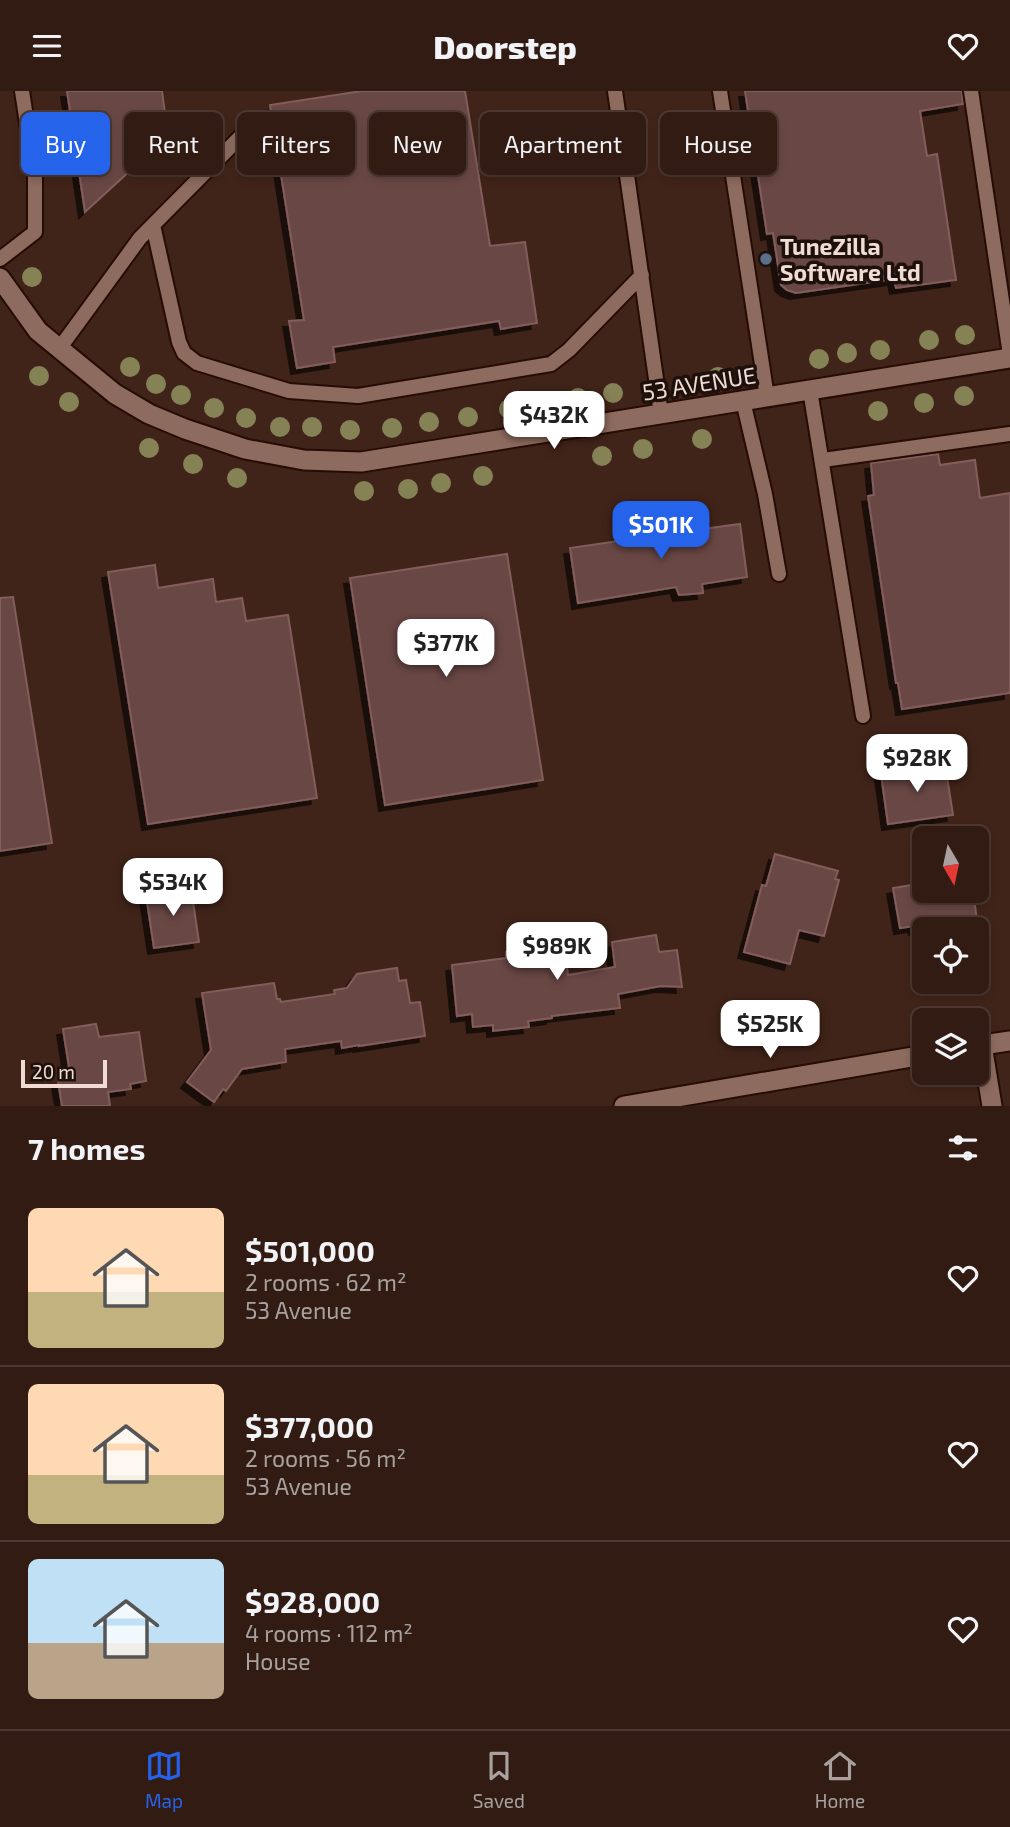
<!DOCTYPE html>
<html lang="en">
<head>
<meta charset="utf-8">
<style>
	:root { --surface:#311b13; --page:#39241c; --text:#f1f3f6; --muted:#a8a1a0; --line:#4c3933; --accent:#2563eb }
	body { margin:0; font-family:"Exo 2",sans-serif; background:var(--page); color:var(--text); height:100vh; display:flex; flex-direction:column; font-size:26px; white-space:nowrap }
	* { box-sizing:border-box; margin:0 }
	p { font-size:23px; color:var(--muted) }
	.icon { flex:none; width:38px; height:38px; fill:none; stroke:currentColor; stroke-width:2; stroke-linecap:round; stroke-linejoin:round }
	.map { position:relative; height:1015px; overflow:hidden }
	.drawer { display:flex; flex-direction:column; background:var(--surface); flex:1 }
	.drawer>* { flex:none }
	.banner { position:absolute; left:21px; top:21px; width:970px; height:63px; display:flex; gap:14px }
	.needle { width:46px; rotate:171deg }
	.tools { position:absolute; left:912px; top:735px; display:grid; gap:14px }
	.tools a { display:grid; place-items:center; width:77px; height:77px; border-radius:10px; background:var(--surface); box-shadow:0 4px 10px #0003,0 0 0 2px var(--line); font-size:35px }
	.scale { position:absolute; left:21px; bottom:18px; width:86px; box-sizing:border-box; padding-left:7px; border:4px solid #f0dcd5; border-top:0; font-size:19px; line-height:24px; white-space:nowrap; color:#f0dcd5; -webkit-text-stroke:5px #1e110c; paint-order:stroke }
	.price { position:absolute; translate:-50% -60px; padding:0 16px; border-radius:14px; background:#fff; color:#222; font-size:23px; line-height:46px; filter:drop-shadow(0 2px 4px #0008) }
	.price::after { content:''; position:absolute; left:50%; top:42px; width:21px; height:16px; margin-left:-10px; background:inherit; clip-path:polygon(0 0,100% 0,50% 100%) }
	.price.on { background:var(--accent); color:#fff }
	ul { padding:0; list-style:none }
	li { display:flex; align-items:center; gap:21px; height:175px; padding:0 28px }
	li+li { border-top:2px solid var(--line) }
	li span { display:grid; place-items:center; flex:none; width:196px; height:140px; border-radius:10px; color:#555 }
	li>.icon { margin-inline-start:auto }
	span .icon { width:84px; height:84px; fill:#fffc; stroke-width:1 }
	li b { font-size:30px }
	h2 { display:flex; justify-content:space-between; align-items:center; height:84px; padding:0 28px; font-size:30px }
	.chip { padding:0 24px; border-radius:10px; background:var(--surface); box-shadow:0 4px 10px #0003,0 0 0 2px var(--line); font-size:24px; line-height:63px }
	.chip.on { background:var(--accent); color:#fff }
	header { display:flex; justify-content:space-between; align-items:center; height:91px; padding:0 28px; background:var(--surface); font-size:32px; font-weight:800 }
	.tab-bar { display:flex; justify-content:space-around; align-items:center; height:98px; border-top:2px solid var(--line); background:var(--surface); font-size:19px; color:var(--muted) }
	.tab-bar a { display:grid; justify-items:center; gap:4px }
	.tab-bar .on { color:var(--accent) }
	.map>svg:first-child { display:block }
</style>
</head>
<body>
<header><svg class="icon" aria-label="menu" viewBox="0 0 24 24"><path d="M4 6h16M4 12h16M4 18h16"/></svg>Doorstep<svg class="icon" aria-label="heart" viewBox="0 0 24 24"><path d="M12 20l-8-8c-3-5 5-10 8-4 3-6 11-1 8 4z"/></svg></header>
<div class="map">
<svg width="1010" height="1015" viewBox="0 0 1010 1015">
	<defs>
		<filter id="shadow"><feDropShadow dx="-6" dy="6" stdDeviation="0" flood-color="#0009"/></filter>
	</defs>
	<rect width="100%" height="100%" fill="#412419"/>
	<path fill="#694645" stroke="#825d5c" stroke-width="2" filter="url(#shadow)" d="M67,0H162L168,45L85,121Z
		M362,0H465L490,155L525,151L537,232L501,238L499,230L333,256L335,271L297,277L289,230L304,229L270,14Z
		M745,0H962L963,13L920,20L927,65L937,63L956,189L896,197L894,188L796,202L787,199L781,194L773,142L767,143Z
		M938,363L940,374L975,369L980,407L1010,402V602L902,618L898,592H896L868,405L874,404L871,372Z
		M699,420L703,438L740,433L747,486L702,493L703,502L679,504L676,496L578,512L570,457L667,443L665,426Z
		M507,463L543,689L385,714L350,487Z
		M155,474L158,497L213,488L216,511L242,507L246,530L288,524L317,707L148,733L108,481Z
		M13,506L52,752L0,760V507Z
		M945,673L953,724L888,733L881,683Z
		M775,763L838,780L835,788L839,789L824,845L799,839L790,873L744,861L762,794L766,795Z
		M924,792V800H970L972,808L974,807L978,838H915L914,835L900,837L893,797Z
		M191,797L199,851L154,857L146,804Z
		M563,844L568,884L615,876L612,851L656,844L659,861L677,859L682,896L661,895L618,903L620,917L552,925V927L528,930L529,936L493,940V934L473,936L472,923L457,925L452,874L506,867V861L525,859L524,851H529V849Z
		M397,877L399,890L406,889L410,912L420,911L425,945L359,955V954L342,957L341,950L285,958L286,971L242,978L226,1000L223,998L214,1011L187,991L211,959L202,902L274,892L277,908H280L281,911L335,903L334,899L347,897L357,883Z
		M96,933L99,946L139,941L146,990L130,993L131,998L108,1001L110,1015H62L58,990L71,989L63,938Z"/>
	<g fill="none" stroke-linecap="round" stroke-linejoin="round">
		<defs>
			<path id="service" d="M615,0L661,323
				M720,0L767,306
				M971,0L1010,264
				M153,134L179,251L184,262L197,272L289,300L358,305L551,273L569,259L642,184
				M0,168L35,141V85L22,0
				M59,258L140,147L257,29
				M810,299L863,625
				M743,310L765,403L779,483
				M823,369L1010,343"/>
			<path id="minor" d="M982,954L992,1015"/>
			<path id="tertiary" d="M0,187L38,240L115,303L149,323L185,338L245,358L304,369L361,371L1010,267
				M976,955L1010,950
				M624,1015L924,964"/>
		</defs>
		<use href="#service" stroke="#260c04" stroke-width="18"/>
		<use href="#minor" stroke="#260c04" stroke-width="23"/>
		<use href="#tertiary" stroke="#260c04" stroke-width="23"/>
		<use href="#service" stroke="#8e6b5f" stroke-width="14"/>
		<use href="#minor" stroke="#8e6b5f" stroke-width="19"/>
		<use href="#tertiary" stroke="#8e6b5f" stroke-width="19"/>
	</g>
	<g fill="#858256">
		<circle cx="32" cy="186" r="10"/>
		<circle cx="965" cy="244" r="10"/>
		<circle cx="929" cy="249" r="10"/>
		<circle cx="880" cy="259" r="10"/>
		<circle cx="847" cy="262" r="10"/>
		<circle cx="819" cy="268" r="10"/>
		<circle cx="130" cy="276" r="10"/>
		<circle cx="39" cy="285" r="10"/>
		<circle cx="718" cy="286" r="10"/>
		<circle cx="156" cy="293" r="10"/>
		<circle cx="613" cy="302" r="10"/>
		<circle cx="181" cy="304" r="10"/>
		<circle cx="964" cy="305" r="10"/>
		<circle cx="578" cy="307" r="10"/>
		<circle cx="69" cy="311" r="10"/>
		<circle cx="544" cy="312" r="10"/>
		<circle cx="924" cy="312" r="10"/>
		<circle cx="214" cy="317" r="10"/>
		<circle cx="509" cy="318" r="10"/>
		<circle cx="878" cy="320" r="10"/>
		<circle cx="468" cy="326" r="10"/>
		<circle cx="246" cy="327" r="10"/>
		<circle cx="429" cy="331" r="10"/>
		<circle cx="280" cy="336" r="10"/>
		<circle cx="312" cy="336" r="10"/>
		<circle cx="392" cy="337" r="10"/>
		<circle cx="350" cy="339" r="10"/>
		<circle cx="702" cy="348" r="10"/>
		<circle cx="149" cy="357" r="10"/>
		<circle cx="643" cy="358" r="10"/>
		<circle cx="602" cy="365" r="10"/>
		<circle cx="193" cy="373" r="10"/>
		<circle cx="483" cy="385" r="10"/>
		<circle cx="237" cy="387" r="10"/>
		<circle cx="441" cy="392" r="10"/>
		<circle cx="408" cy="398" r="10"/>
		<circle cx="364" cy="400" r="10"/>
	</g>
	<circle fill="#5c6f8a" stroke="#1e110c" stroke-width="2.5" cx="766" cy="168" r="7"/>
	<g text-anchor="middle" dominant-baseline="central" stroke-width="7" stroke-linejoin="round" paint-order="stroke">
		<g font-size="23" font-weight="bold" fill="#f0dcd5" stroke="#1e110c" text-anchor="start">
			<text x="780" y="155">TuneZilla<tspan x="780" dy="26">Software Ltd</tspan></text>
		</g>
		<g font-size="23" fill="#f0dcd5" stroke="#1e110c">
			<text transform="translate(699 292) rotate(-9)">53 AVENUE</text>
		</g>
	</g>
</svg>
<div class="tools">
<a><svg class="needle" viewBox="-14 -14 28 28"><path d="M0-13l5 13h-10z" fill="#e53935"/><path d="M0 13l5-13h-10z" fill="#a8a1a0"/></svg></a>
<a><svg class="icon" aria-label="locate" viewBox="0 0 24 24"><circle cx="12" cy="12" r="6"/><path d="M12 2v4M12 18v4M2 12h4M18 12h4"/></svg></a>
<a><svg class="icon" aria-label="layers" viewBox="0 0 24 24"><path d="M12 4l9 5-9 5-9-5zM3 14l9 5 9-5"/></svg></a>
</div>
<div class="scale">20 m</div>
<b class="price" style="left:554px;top:360px">$432K</b>
<b class="price on" style="left:661px;top:470px">$501K</b>
<b class="price" style="left:446px;top:588px">$377K</b>
<b class="price" style="left:917px;top:703px">$928K</b>
<b class="price" style="left:173px;top:827px">$534K</b>
<b class="price" style="left:557px;top:891px">$989K</b>
<b class="price" style="left:770px;top:969px">$525K</b>
<div class="banner">
<a class="chip on">Buy</a>
<a class="chip">Rent</a>
<a class="chip">Filters</a>
<a class="chip">New</a>
<a class="chip">Apartment</a>
<a class="chip">House</a>
</div>
</div>
<section class="drawer">
<h2>7 homes<svg class="icon" aria-label="filters" viewBox="0 0 24 24"><path d="M4 7h16M4 17h16"/><circle cx="9" cy="7" r="2"/><circle cx="15" cy="17" r="2"/></svg></h2>
<ul>
<li><span style="background:linear-gradient(#ffd9b3 60%,#c2b280 0)"><svg class="icon" aria-label="home" viewBox="0 0 24 24"><path d="M3 11l9-7 9 7M6 9v11h12V9"/></svg></span><div><b>$501,000</b><p>2 rooms · 62 m²</p><p>53 Avenue</p></div><svg class="icon" aria-label="heart" viewBox="0 0 24 24"><path d="M12 20l-8-8c-3-5 5-10 8-4 3-6 11-1 8 4z"/></svg></li>
<li><span style="background:linear-gradient(#ffd9b3 65%,#c2b280 0)"><svg class="icon" aria-label="home" viewBox="0 0 24 24"><path d="M3 11l9-7 9 7M6 9v11h12V9"/></svg></span><div><b>$377,000</b><p>2 rooms · 56 m²</p><p>53 Avenue</p></div><svg class="icon" aria-label="heart" viewBox="0 0 24 24"><path d="M12 20l-8-8c-3-5 5-10 8-4 3-6 11-1 8 4z"/></svg></li>
<li><span style="background:linear-gradient(#bfe0f5 60%,#b9a48a 0)"><svg class="icon" aria-label="home" viewBox="0 0 24 24"><path d="M3 11l9-7 9 7M6 9v11h12V9"/></svg></span><div><b>$928,000</b><p>4 rooms · 112 m²</p><p>House</p></div><svg class="icon" aria-label="heart" viewBox="0 0 24 24"><path d="M12 20l-8-8c-3-5 5-10 8-4 3-6 11-1 8 4z"/></svg></li>
</ul>
</section>
<nav class="tab-bar">
<a class="on"><svg class="icon" aria-label="map" viewBox="0 0 24 24"><path d="M3 6l6-2 6 2 6-2v14l-6 2-6-2-6 2zM9 4v14M15 6v14"/></svg>Map</a>
<a><svg class="icon" aria-label="saved" viewBox="0 0 24 24"><path d="M7 4h10v16l-5-4-5 4z"/></svg>Saved</a>
<a><svg class="icon" aria-label="home" viewBox="0 0 24 24"><path d="M3 11l9-7 9 7M6 9v11h12V9"/></svg>Home</a>
</nav>
</body>
</html>
